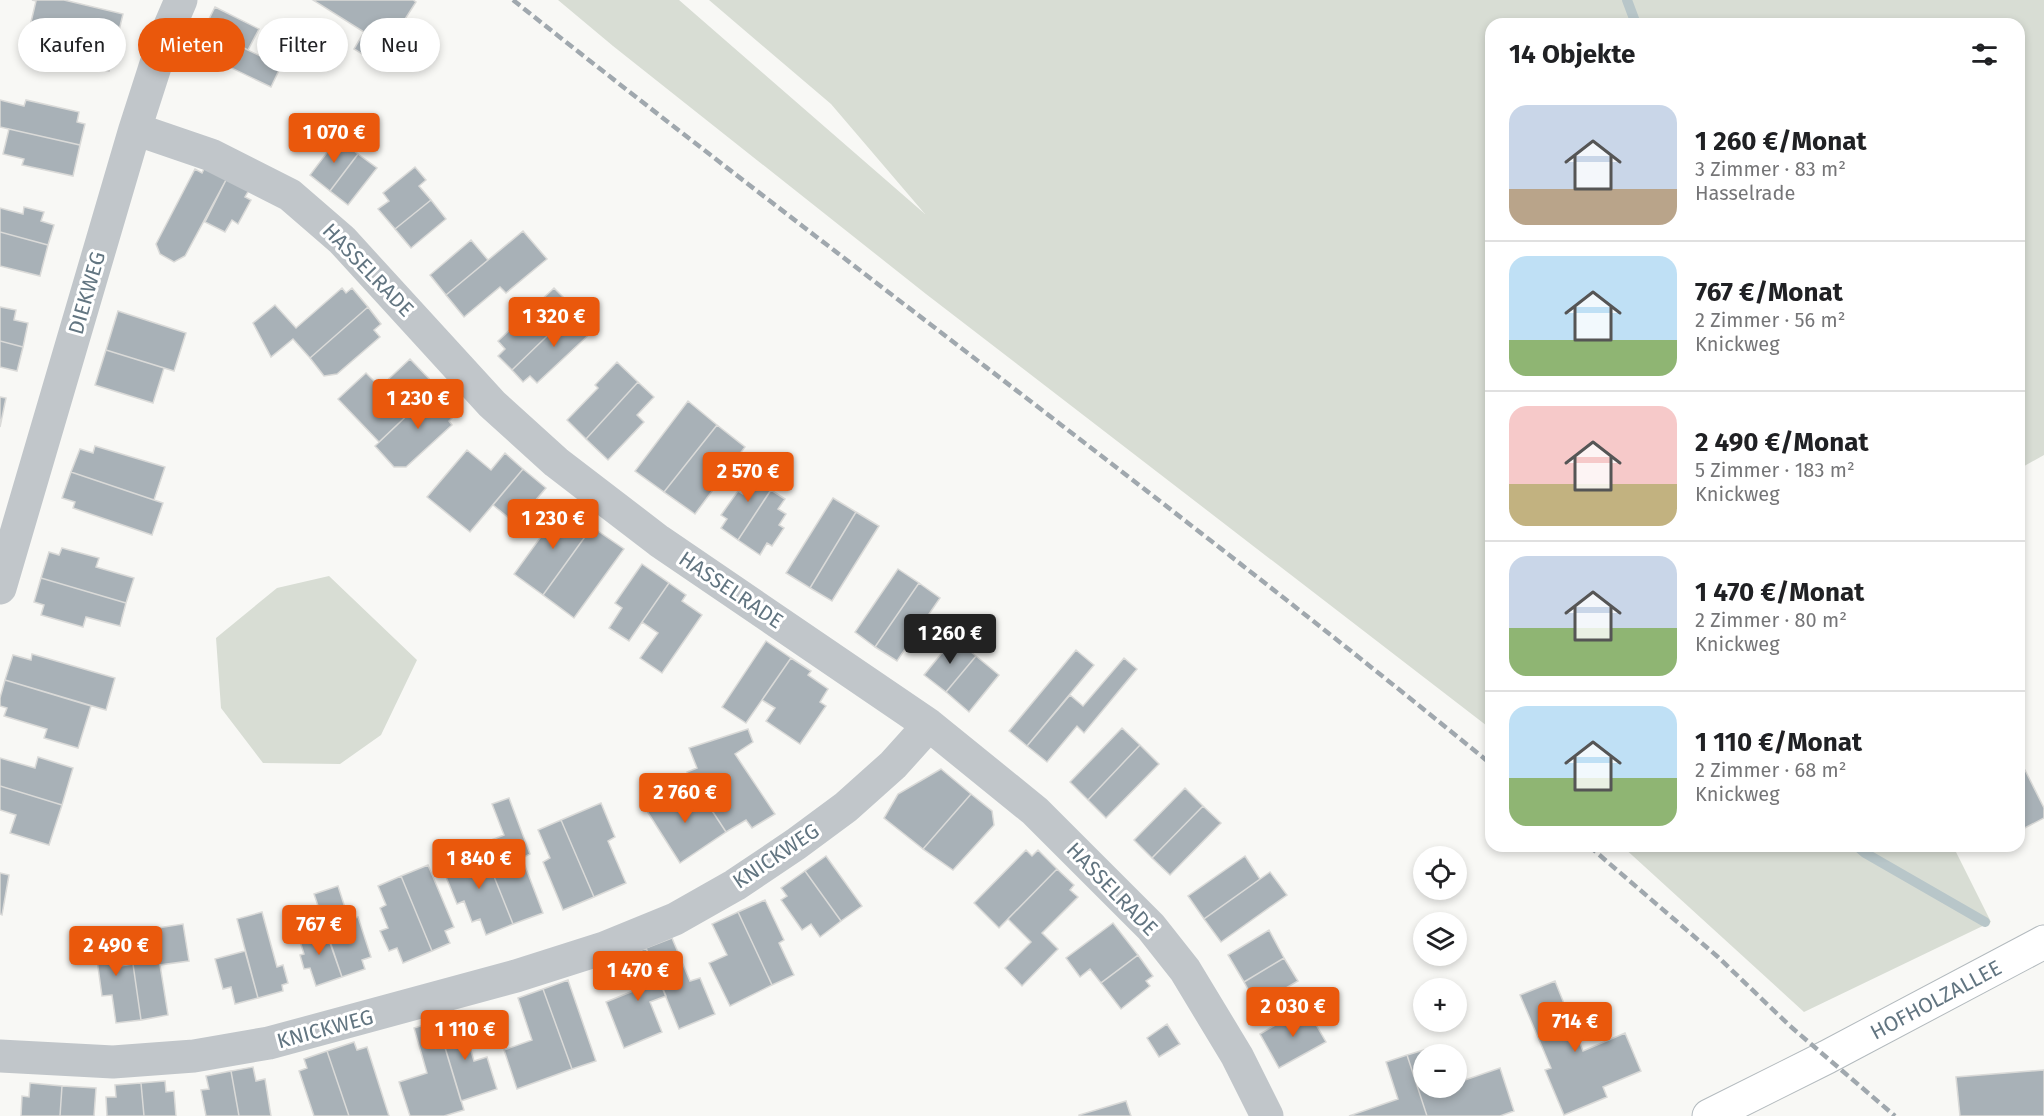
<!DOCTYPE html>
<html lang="de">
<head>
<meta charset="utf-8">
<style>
	:root { --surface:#fff; --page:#f2f2f2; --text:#202124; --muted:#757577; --line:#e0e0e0; --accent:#ea580c }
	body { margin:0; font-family:"Fira Sans",sans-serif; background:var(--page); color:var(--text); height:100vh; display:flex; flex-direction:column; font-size:22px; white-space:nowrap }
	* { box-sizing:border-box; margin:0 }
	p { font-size:20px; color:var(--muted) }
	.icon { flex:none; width:33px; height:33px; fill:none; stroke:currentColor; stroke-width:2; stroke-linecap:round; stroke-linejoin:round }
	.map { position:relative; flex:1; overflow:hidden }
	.drawer { position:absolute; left:1485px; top:18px; width:540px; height:834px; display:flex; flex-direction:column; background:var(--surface); border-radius:18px; box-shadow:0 3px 9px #0003 }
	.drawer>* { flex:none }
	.guide { position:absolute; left:18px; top:18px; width:570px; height:54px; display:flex; gap:12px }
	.tools { position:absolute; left:1413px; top:846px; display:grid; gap:12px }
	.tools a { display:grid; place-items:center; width:54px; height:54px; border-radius:50%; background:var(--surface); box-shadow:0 3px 9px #0003; font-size:30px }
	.price { position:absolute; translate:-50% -51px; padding:0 14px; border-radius:6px; background:var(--accent); color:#fff; font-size:20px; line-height:39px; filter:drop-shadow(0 2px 3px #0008) }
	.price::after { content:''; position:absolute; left:50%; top:36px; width:18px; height:14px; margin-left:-9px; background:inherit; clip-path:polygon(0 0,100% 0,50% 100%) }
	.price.current { background:#222; color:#fff }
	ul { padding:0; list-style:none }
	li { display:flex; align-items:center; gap:18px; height:150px; padding:0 24px }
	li+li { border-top:2px solid var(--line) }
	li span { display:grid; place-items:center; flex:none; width:168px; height:120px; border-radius:18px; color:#555 }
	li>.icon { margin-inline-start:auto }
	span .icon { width:72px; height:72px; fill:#fffc; stroke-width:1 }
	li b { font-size:26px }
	h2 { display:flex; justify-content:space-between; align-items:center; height:72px; padding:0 24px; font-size:26px }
	.chip { padding:0 21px; border-radius:27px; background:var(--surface); box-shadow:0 3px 9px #0003; font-size:21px; line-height:54px }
	.chip.current { background:var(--accent); color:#fff }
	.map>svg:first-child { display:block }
</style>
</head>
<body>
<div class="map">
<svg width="2044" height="1116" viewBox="0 0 2044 1116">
	<rect width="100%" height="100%" fill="#f8f8f5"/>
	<path fill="#d8ddd4" d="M558,0H679L925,214L831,104L709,0H2044V455L2019,469V24H1491V729L926,294L613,46Z
		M329,576L417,660L381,735L340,764L263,763L221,708L216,638L277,588Z
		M1622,846H1953L1991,922L1804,1012Z"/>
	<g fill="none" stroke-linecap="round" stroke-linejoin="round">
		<path stroke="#b8c6c9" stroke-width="10" d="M1627,0L1636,24
			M1857,846L1865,853L1985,922"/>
	</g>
	<path fill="#a8b1b7" stroke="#dadad8" stroke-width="1.5" d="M32,0H64L123,14L116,43L31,22L36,1Z
		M313,0H413L416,2L377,63L354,49L364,32Z
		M215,7L259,29L248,50L204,29Z
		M31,22L116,43L109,71L24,50Z
		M204,29L281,66L271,87L194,50Z
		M0,100L24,106L26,100L79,112L77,122L85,124L80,145L0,127Z
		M9,129L80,145L73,176L22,165L24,159L3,154Z
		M338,138L358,154L330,191L310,175Z
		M358,154L377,168L348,205L330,191Z
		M205,167L227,178L185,256L174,262L160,254L156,244L195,169L202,173Z
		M415,167L426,180L419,186L431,200L395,229L378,209L389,201L383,193Z
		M227,178L249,190L245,197L251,200L238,224L232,220L225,232L205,222Z
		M431,200L446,219L411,248L395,229Z
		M24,207L44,212L41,221L54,225L48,245L0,232V208L23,214Z
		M523,231L547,259L506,293L500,287L464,317L446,295Z
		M0,232L48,245L40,276L0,266Z
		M471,240L488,260L446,295L430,275Z
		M342,288L346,293L352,288L368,307L310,358L293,339L271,357L253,323L275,305L296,328Z
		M554,288L575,309L512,370L498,356L505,349L498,341Z
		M0,307L16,310L14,320L28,323L23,347L0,341Z
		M368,307L381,324L374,330L380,337L337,374L324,376L310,358Z
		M575,309L594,330L537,383L530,376L523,382L512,370Z
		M118,311L186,333L174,371L106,350Z
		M0,341L23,347L17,371L0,367Z
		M106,350L164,368L153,403L95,385Z
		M410,359L437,387L379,442L338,399L366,373L380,387Z
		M617,362L638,382L586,439L567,420L598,388L595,385Z
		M638,382L654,397L637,415L644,422L608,460L586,439Z
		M437,387L459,411L449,421L452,425L406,467H394L375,446Z
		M0,397L6,398L0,427Z
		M688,401L717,425L664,492L635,471Z
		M717,425L745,447L695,514L664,492Z
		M95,446L165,467L154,500L71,472L80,449L93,453Z
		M467,450L491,470L505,453L523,469L470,532L427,497Z
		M763,465L780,476L738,540L721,528L727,519L721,515L738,491L743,494Z
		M523,469L546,488L535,501L543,507L529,523L522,517L516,524L493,505Z
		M71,472L163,503L152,535L73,508L75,502L62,498Z
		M771,490L785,499L778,509L786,514L779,525L784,528L772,546L767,543L760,555L738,540Z
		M833,498L856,512L810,588L786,573Z
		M563,506L592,527L543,595L514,574Z
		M856,512L879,526L832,601L810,588Z
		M592,527L624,549L574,618L543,595Z
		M62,548L99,558L96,567L134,578L126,603L41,578L49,552L59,555Z
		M642,564L669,583L629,641L609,628L622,608L615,603Z
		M898,569L919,583L875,647L855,632Z
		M41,578L126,603L120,626L86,617L83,627L41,615L44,605L34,602Z
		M669,583L686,595L682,601L702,615L662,673L640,658L658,633L642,622Z
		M919,583L940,598L897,661L875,647Z
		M954,638L976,656L946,692L924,675Z
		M766,641L791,658L746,723L722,707Z
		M1076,650L1094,665L1027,746L1009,731Z
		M32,654L115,678L106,710L5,680L13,655L31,660Z
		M976,656L999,675L969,712L946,692Z
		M791,658L811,671L808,675L828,689L820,702L826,706L800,744L766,721L775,708L762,700Z
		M1124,658L1137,669L1084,733L1077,726L1047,762L1027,746L1070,695L1083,706Z
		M5,680L91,706L78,748L44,738L47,729L4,716L7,708L0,706V698Z
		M1122,728L1140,745L1088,800L1070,782Z
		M748,729L753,742L735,754L775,814L752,828L746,820L726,832L687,772L697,768L689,748Z
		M1140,745L1159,764L1106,818L1088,800Z
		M38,757L73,768L62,805L0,786V758L35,768Z
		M941,769L971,794L923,849L884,818L898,794Z
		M2025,770L2044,808V818L2019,831V773Z
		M0,786L62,805L49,845L10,833L16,815L0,810Z
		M1185,788L1203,806L1152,858L1134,840Z
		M671,791L679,805L699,791L726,832L680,863L645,808Z
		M971,794L992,811L994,825L953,870L923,849Z
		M509,798L530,854L522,858L543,913L513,924L481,844L504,835L492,804Z
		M601,803L615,837L608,841L626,883L594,897L561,820Z
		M1203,806L1221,823L1170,875L1152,858Z
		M561,820L594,897L563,910L543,862L550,858L538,830Z
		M481,844L513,924L486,935L480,919L472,922L464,901L457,904L444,872L462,864L458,853Z
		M1026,850L1032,856L1038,850L1057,869L999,928L974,903Z
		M826,856L862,906L841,921L805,871Z
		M1245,856L1260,879L1204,919L1188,896Z
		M428,865L454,927L445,931L450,943L432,951L401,876Z
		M1057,869L1074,885L1070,890L1078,897L1042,933L1058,949L1022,986L1005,968L1031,942L1008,919Z
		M805,871L841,921L820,937L811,924L802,930L781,900L787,896L781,888Z
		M1270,872L1287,895L1221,942L1204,919Z
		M0,873L9,875L2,915L0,914Z
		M401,876L432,951L403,963L397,948L389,951L380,931L388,928L380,908L386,905L378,886Z
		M338,886L349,920L358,917L371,957L362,960L365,969L342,977L314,894Z
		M765,900L784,940L779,943L794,975L772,985L738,912Z
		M262,912L277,967L283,965L288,983L282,985L283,991L258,998L237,919Z
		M738,912L772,985L730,1006L709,963L727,955L712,924Z
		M1113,923L1138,955L1101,983L1090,969L1080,977L1066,958Z
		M183,924L189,961L160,965L168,1015L141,1020L133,964L149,961L145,930Z
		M324,926L342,977L316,986L310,968L304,969L300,955L304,954L298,935Z
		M116,928L121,966L133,964L141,1020L116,1023L112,995L102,996L93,931Z
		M1269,930L1284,958L1244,982L1228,955Z
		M672,938L690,981L700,978L715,1014L679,1029L646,948Z
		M646,948L666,996L650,1002L662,1032L624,1048L606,1002L638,989L625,957Z
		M245,951L258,998L235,1004L231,987L223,989L215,959Z
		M1138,955L1153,976L1146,981L1150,986L1121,1009L1101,983Z
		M1284,958L1298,981L1257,1005L1244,982Z
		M568,980L596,1061L572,1069L543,989Z
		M1555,981L1583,1051L1625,1033L1641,1071L1603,1087L1607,1097L1564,1115L1545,1070L1551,1068L1520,995Z
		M543,989L572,1069L517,1089L504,1050L532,1040L518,998Z
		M1306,1007L1326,1042L1279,1068L1260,1034Z
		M460,1014L474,1061L487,1057L497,1089L461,1101L437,1021Z
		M437,1021L464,1110L444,1116H410L399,1082L427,1073L414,1028Z
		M1167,1024L1180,1044L1159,1057L1147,1038Z
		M354,1042L357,1050L367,1047L389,1116H349L327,1051Z
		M1424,1050L1426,1054H1424V1088H1437V1089L1456,1088V1083L1500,1068L1514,1111L1500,1116H1427L1407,1055Z
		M327,1051L349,1116H314L299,1071L307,1068L304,1059Z
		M1407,1055L1427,1116H1349L1398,1099L1386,1062Z
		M253,1067L256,1081L265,1079L271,1116H239L231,1071Z
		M2044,1070V1116H1960L1956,1077Z
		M231,1071L239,1116H206L201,1090L209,1089L206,1076Z
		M165,1081L166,1092L174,1091L176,1116H144L141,1083Z
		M30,1083L62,1086L60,1116H21L22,1096L29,1097Z
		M141,1083L144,1116H107L106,1097H116L115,1085Z
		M62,1086L96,1088L94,1116H60Z
		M1126,1101L1131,1116H1079V1115Z"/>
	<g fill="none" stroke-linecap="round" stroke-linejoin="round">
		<defs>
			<path id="secondary" d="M1709,1116L1827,1057L2044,942"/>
		</defs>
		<use href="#secondary" stroke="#b3babe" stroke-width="35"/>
		<path stroke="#c1c6ca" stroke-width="33" d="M135,129L211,155L290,195L342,240L492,404L556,462L659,541L929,725L1035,811L1151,927L1185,970L1237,1056L1267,1116
			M0,588L135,129L163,42L181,0
			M0,1056L113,1062L194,1056L269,1043L516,976L604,948L675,919L735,885L796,844L846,807L893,765L929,725"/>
		<use href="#secondary" stroke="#fff" stroke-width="33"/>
		<path stroke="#a0a8ae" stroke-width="4.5" stroke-dasharray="9 4.5" stroke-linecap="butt" d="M513,0C837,258 1171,502 1491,764
			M1589,846L1718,957L1790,1026L1895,1116"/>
	</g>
	<g text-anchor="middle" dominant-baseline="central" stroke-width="6" stroke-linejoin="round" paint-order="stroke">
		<g font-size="21" fill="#627581" stroke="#fff">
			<text transform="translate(368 270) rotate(46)">HASSELRADE</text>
			<text transform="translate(87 293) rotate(-74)">DIEKWEG</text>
			<text transform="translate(731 590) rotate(34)">HASSELRADE</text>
			<text transform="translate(776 856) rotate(-34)">KNICKWEG</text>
			<text transform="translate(1112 889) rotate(46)">HASSELRADE</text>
			<text transform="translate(1936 1000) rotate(-28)">HOFHOLZALLEE</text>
			<text transform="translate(325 1029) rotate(-15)">KNICKWEG</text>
		</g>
	</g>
</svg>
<div class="tools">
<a><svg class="icon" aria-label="locate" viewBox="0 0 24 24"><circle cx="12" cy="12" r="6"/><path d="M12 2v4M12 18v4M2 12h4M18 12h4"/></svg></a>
<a><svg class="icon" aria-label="layers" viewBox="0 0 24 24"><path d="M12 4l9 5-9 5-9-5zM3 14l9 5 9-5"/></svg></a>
<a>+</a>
<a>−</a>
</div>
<b class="price" style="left:334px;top:164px">1 070 €</b>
<b class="price" style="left:554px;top:348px">1 320 €</b>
<b class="price" style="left:418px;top:430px">1 230 €</b>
<b class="price" style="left:748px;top:503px">2 570 €</b>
<b class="price" style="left:553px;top:550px">1 230 €</b>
<b class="price current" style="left:950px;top:665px">1 260 €</b>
<b class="price" style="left:685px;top:824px">2 760 €</b>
<b class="price" style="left:479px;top:890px">1 840 €</b>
<b class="price" style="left:319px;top:956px">767 €</b>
<b class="price" style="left:116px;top:977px">2 490 €</b>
<b class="price" style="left:638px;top:1002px">1 470 €</b>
<b class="price" style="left:1293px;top:1038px">2 030 €</b>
<b class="price" style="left:1575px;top:1053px">714 €</b>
<b class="price" style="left:465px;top:1061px">1 110 €</b>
<div class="guide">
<a class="chip">Kaufen</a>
<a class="chip current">Mieten</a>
<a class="chip">Filter</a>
<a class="chip">Neu</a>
</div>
<section class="drawer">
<h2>14 Objekte<svg class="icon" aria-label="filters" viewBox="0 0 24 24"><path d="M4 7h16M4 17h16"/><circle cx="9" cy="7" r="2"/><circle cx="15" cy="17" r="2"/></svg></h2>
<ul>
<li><span style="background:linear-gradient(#c9d6e8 70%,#b9a48a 0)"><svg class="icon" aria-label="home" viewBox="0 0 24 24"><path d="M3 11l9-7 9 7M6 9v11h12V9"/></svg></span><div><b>1 260 €/Monat</b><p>3 Zimmer · 83 m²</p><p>Hasselrade</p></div></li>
<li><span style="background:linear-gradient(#bfe0f5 70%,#8fb573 0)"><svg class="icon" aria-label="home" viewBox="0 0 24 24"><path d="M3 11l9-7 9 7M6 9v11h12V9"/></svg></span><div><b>767 €/Monat</b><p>2 Zimmer · 56 m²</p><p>Knickweg</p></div></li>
<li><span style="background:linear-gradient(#f6c9c9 65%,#c2b280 0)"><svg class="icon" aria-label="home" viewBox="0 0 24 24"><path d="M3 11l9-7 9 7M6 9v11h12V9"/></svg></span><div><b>2 490 €/Monat</b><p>5 Zimmer · 183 m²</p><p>Knickweg</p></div></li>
<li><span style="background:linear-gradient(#c9d6e8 60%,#8fb573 0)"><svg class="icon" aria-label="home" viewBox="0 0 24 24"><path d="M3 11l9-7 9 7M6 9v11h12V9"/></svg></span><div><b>1 470 €/Monat</b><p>2 Zimmer · 80 m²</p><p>Knickweg</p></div></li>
<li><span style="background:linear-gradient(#bfe0f5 60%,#8fb573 0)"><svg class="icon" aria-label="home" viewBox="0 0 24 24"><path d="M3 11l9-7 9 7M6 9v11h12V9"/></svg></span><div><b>1 110 €/Monat</b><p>2 Zimmer · 68 m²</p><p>Knickweg</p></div></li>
</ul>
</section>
</div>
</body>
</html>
